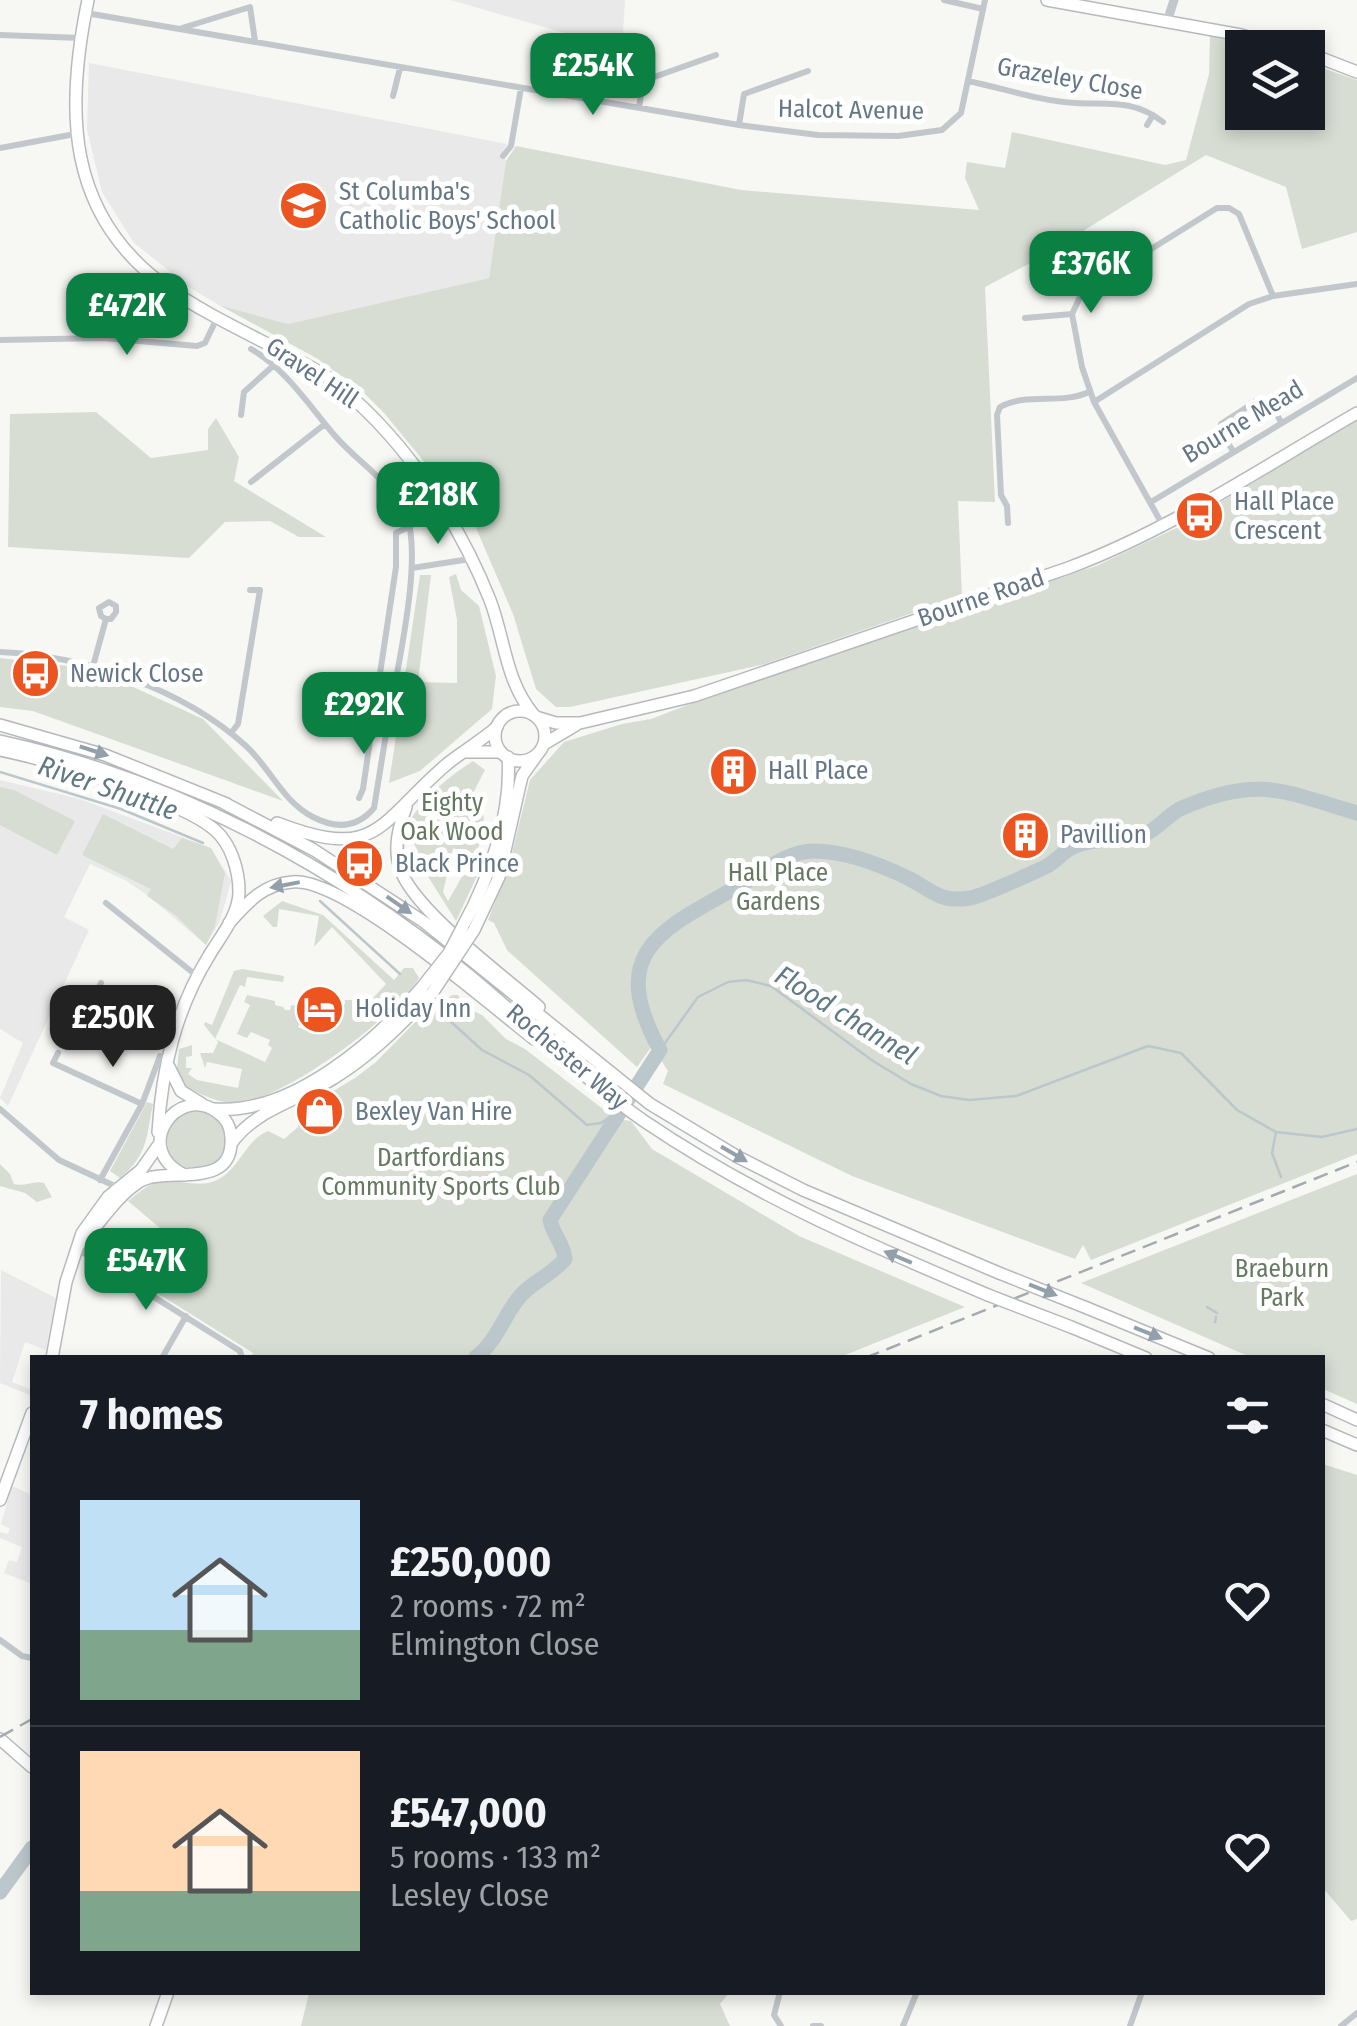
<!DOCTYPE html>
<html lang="en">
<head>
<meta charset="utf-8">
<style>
	:root { --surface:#171b24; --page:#20242c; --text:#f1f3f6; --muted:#9ea1a6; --line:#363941; --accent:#0b8043 }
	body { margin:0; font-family:"Fira Sans Condensed",sans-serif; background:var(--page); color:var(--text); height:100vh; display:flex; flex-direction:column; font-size:38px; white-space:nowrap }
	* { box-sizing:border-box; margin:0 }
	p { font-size:32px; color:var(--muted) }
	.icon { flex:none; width:55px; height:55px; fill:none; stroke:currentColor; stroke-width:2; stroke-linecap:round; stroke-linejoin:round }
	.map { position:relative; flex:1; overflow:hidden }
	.details { position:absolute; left:30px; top:1355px; width:1295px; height:640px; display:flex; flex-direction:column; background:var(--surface); border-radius:0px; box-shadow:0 5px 15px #0003 }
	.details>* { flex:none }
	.buttons { position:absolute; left:1225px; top:30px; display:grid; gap:20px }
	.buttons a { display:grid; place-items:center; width:100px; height:100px; border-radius:0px; background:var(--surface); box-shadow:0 5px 15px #0003; font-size:50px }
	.price { position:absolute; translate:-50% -85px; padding:0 22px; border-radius:20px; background:var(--accent); color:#fff; font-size:32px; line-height:65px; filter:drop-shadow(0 2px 5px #0008) }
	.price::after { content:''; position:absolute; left:50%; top:60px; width:30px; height:22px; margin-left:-15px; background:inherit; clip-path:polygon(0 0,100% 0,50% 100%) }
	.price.active { background:#222; color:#fff }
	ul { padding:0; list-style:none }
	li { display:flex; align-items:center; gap:30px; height:250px; padding:0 50px }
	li+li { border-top:2px solid var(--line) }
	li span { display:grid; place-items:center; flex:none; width:280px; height:200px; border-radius:0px; color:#555 }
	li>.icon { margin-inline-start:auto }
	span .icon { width:120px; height:120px; fill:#fffc; stroke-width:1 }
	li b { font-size:42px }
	h2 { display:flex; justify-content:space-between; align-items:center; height:120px; padding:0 50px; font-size:42px }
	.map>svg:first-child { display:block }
</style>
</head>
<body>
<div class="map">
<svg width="1357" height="2026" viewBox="0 0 1357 2026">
	<rect width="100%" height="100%" fill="#f7f8f4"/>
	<path fill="#e8e9e8" d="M451,0H625L623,33L585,39Z
		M89,63L507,144L502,153L506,161L489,278L288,324L219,305L192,289L134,243L102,192L87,129Z
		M0,780L80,799L211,848L231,881L220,921L206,945L147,895L125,880L90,864L64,917L89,930L8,1106L0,1098L23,1043L0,1029Z
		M1,1270L56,1298L46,1350L25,1342L12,1382L32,1390V1396L0,1383Z
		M12,1486L32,1495V1584L4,1573L9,1560L17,1562L22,1547L0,1538V1532L8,1534L10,1529L1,1524Z"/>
	<path fill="#d7ddd3" d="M1210,36L1259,47L1242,48V112H1308V63L1357,80V232L1302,249L1286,187L1206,155L1036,260L985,287L995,502L958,501L962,596L761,665L570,707H556L536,689L513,614L473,521L384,413L363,392L318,359L219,305L288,324L489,278L506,161L516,146L741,190L979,210L965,178L967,162L1005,168L1012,132L1165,165L1186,160L1209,74Z
		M96,412L151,458L208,450V429L216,418L239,457L234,481L326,537H299L270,521L225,522L189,558L8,547L10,414Z
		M1357,419V1154L1091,1260L1083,1245L1075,1259L852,1176L663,1084L668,1071L652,1046L637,1067L507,950L494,923L488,920L508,869L530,780L564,742L622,724L651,719L763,676L1096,566L1185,524Z
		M456,574L461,590L479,606L496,676L492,709L420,771L389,783L420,575H431L418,682L457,683V620L449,577Z
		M0,658L94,669L203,719L283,801L33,711L0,707Z
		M473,761L485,770L473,793C491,818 483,831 475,858L453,848L443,892L448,901L463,875L477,876L456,921L427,875L407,826C422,798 447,778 473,761Z
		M0,787L14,790L75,821L57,855L0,825Z
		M103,814L173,849L182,838L211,848L225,873L215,926L206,945L175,915L147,896L151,889L82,855Z
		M282,901L323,915L394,980L404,968H413L419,978C395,1017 281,1103 234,1103C217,1103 198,1093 183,1085L177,1068L179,1049L192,1045V1056L186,1057V1068H192L188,1074L197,1080L238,1088L242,1069L207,1062L205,1068L200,1053H213L218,1042L204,1025L205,1022L212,1025L234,971L242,969L284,976L283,982L247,977L245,987L240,985L215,1039L265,1062L272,1048L268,1045L270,1040L251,1032L247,1038L237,1034L250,1005L244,1002L247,995L275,1001V1005L283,1007L285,1010H290L291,1005L303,1007L305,1014L298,1027L314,1034L318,1023L331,1016L336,1004H345V1000H371L386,984L332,927L314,947L319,916L279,909L277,927H273L263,916Z
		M452,995H458L467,1008L482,1015L506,1039L525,1049L616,1119L631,1121L652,1149L799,1236L965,1307L840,1357L251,1358L253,1353L130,1276L167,1234L128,1201C136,1195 145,1186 155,1183C176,1176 196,1190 217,1180C240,1169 246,1139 268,1131L284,1139L298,1127V1112L355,1078L376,1062L434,1003L441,1004Z
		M147,1102L153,1104C146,1138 148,1155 120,1178L110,1171Z
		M167 1140a29 29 0 1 1 58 0a29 29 0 1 1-58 0Z
		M0,1164L10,1174L14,1184C26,1187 33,1180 44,1183L52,1197L37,1202L25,1193L0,1186Z
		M1357,1174V1404L1323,1389L1322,1358L1250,1357L1081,1283Z
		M1323,1464L1357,1475V1919L1351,1921L1323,1888Z
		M309,1993H729L720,2004L730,2026H301Z"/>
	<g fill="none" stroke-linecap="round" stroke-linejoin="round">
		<path stroke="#bcc7cc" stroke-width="2.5" d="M0,772L121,809L203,843
			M320,901L400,974
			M449,1020L482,1050L529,1075L587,1125L601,1123L621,1109
			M660,1050L698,997L728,982L746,980L771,986L873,1061L911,1084L941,1096L969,1100L1016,1096L1148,1046L1181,1053L1237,1110L1276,1132L1322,1137L1357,1129
			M1276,1132L1272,1153L1281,1177
			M1207,1307L1217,1313
			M1215,1322L1216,1317"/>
		<path stroke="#bcc7cc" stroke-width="15" d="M475,1358C496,1342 502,1320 517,1300C529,1283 551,1276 565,1259C564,1244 553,1235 550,1220L660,1050C606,952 660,930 739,886C762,873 786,851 814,851C846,851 879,864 908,878C933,891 940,903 970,898C982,896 1033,873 1047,866C1056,861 1062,853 1071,848C1094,836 1122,843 1145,834C1160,828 1168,814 1182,808C1258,775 1283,791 1357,813
			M0,1892L32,1848"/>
		<defs>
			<path id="primary" d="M88,0C65,110 66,214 165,286C213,320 275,345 326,376C399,431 456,515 490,600C505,639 505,680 533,714
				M1047,0L1241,35L1289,48
				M1308,53L1357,72
				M495 736a25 25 0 1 1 50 0a25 25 0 1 1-50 0Z
				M536,717L556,723H580L694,696L1068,568C1170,530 1263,467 1357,413
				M544,744L576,725
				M463,926C490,877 512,813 508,757
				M474,930L499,877L522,776L539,752
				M169,1067L181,1091L202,1104
				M214,1109C291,1115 376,1042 423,986
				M158,1132C162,1067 176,1009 210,954
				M231,1144C255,1109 300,1100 334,1078C372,1055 402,1023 433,992
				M80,1244C101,1224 113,1199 139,1182C166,1165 234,1192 231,1138C231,1128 226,1118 217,1112C178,1083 130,1149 185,1175
				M52,1358L66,1282L82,1233L108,1197L141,1170L160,1143
				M0,1500L32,1413
				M0,1739L32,1767
				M156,2026L168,1992"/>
			<path id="trunk" d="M0,725L105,755L227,804
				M0,741C173,779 333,864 470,976C528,1024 582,1078 644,1121C756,1197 865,1243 988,1295
				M0,750C46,759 182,801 215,830C231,844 239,870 239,892C239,914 221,936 210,954
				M466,752H501
				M224,803L314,850L424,922L650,1104L738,1157L803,1190L999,1273
				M406,807C399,826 393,848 400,868C412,909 505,977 539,1007
				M277,823C379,862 377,824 447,764C463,751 481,741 497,727
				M229,923C247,903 263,884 292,882C343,876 489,1004 534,1039
				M1087,1308L1209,1358
				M1071,1327L1146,1358
				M1322,1404L1357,1420
				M1322,1430L1357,1445"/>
		</defs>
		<use href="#primary" stroke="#b6babe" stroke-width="14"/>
		<use href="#trunk" stroke="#b5b9bd" stroke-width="14"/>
		<path stroke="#c2c7cb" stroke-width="6" d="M944,0L983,9
			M86,13L739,125L818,135L898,136L942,130L961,113L985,0
			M182,28L250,7L255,41
			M0,35L81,38
			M968,81C1002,88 1040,101 1075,103C1109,105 1134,99 1163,122
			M393,96L400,68
			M639,108L643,81L716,55
			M739,125L744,94L808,71
			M1147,125L1153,115
			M0,148L75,134
			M503,156L511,146L521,88
			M1072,314L1079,299L1090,287L1217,208H1229L1239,214L1273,296
			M1025,318L1072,314L1082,367L1094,402
			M0,340L103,338L197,346L205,343L217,318
			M251,349C286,369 310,407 336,437C358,462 388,480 404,510C426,551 396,673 388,722L373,720L396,567V533L411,526
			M241,415L244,392L274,365
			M1233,451L1220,430L1221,424L1258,400L1269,401L1281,422
			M251,482L325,424
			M1151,502L1357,378
			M1008,523L1007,506L1001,495L997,415L1000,407C1027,392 1061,405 1089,392
			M1162,524L1094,402L1249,304L1273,296L1357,284
			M412,568L470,559
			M0,652C85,656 182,688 246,746C271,769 282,801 313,817C336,829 357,828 374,808L388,722
			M93,666L106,619H111L116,612V606L109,602L99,608L101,616L106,619
			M231,733L238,724L260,590H250
			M359,798L363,789L373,720
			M106,903L197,976
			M95,997L171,1037
			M88,1010L101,983
			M58,1053L53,1063L142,1104
			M0,1109L59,1160L119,1188
			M100,1180L142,1104L160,1056
			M79,1250L240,1351L242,1358
			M162,1358L186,1316
			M0,1640L22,1656L32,1658
			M780,1992L774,2015L781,2026
			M813,2026H821
			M903,2026L917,1992
			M1130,2026L1142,1992
			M1341,2026L1357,2013"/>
		<path stroke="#c2c7cb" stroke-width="9" d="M1167,22L1174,0"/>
		<use href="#primary" stroke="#fff" stroke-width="11"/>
		<use href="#trunk" stroke="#fff" stroke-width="11"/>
		<path stroke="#a3aab0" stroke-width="2.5" stroke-dasharray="15 8" stroke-linecap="butt" d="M865,1358L1357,1162
			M0,1737L32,1719"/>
		<defs>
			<path id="primary-bridge" d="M423,986L449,953L463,926
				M433,992L474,930"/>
			<path id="trunk-bridge" d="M999,1273L1087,1308
				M988,1295L1071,1327"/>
		</defs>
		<use href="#primary-bridge" stroke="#b6babe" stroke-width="14" stroke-linecap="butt"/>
		<use href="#trunk-bridge" stroke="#b5b9bd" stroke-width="14" stroke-linecap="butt"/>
		<use href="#primary-bridge" stroke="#fff" stroke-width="11"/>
		<use href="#trunk-bridge" stroke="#fff" stroke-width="11"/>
	</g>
	<defs><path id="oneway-solid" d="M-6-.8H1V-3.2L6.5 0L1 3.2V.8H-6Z" transform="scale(2.5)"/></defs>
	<g fill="#93a0ab">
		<use href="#oneway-solid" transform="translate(94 751) rotate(18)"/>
		<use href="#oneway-solid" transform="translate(285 885) rotate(169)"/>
		<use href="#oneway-solid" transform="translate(399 905) rotate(35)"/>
		<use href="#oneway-solid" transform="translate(734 1154) rotate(30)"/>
		<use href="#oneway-solid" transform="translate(898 1257) rotate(-157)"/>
		<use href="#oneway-solid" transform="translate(1043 1290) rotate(22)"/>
		<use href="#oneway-solid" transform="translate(1148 1333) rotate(22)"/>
	</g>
	<defs>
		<symbol id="school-disc" viewBox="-11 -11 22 22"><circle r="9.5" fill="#ec5420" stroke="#fff"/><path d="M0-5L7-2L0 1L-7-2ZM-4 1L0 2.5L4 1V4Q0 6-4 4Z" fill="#fff"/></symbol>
		<symbol id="bus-disc" viewBox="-11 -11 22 22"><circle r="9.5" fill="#ec5420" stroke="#fff"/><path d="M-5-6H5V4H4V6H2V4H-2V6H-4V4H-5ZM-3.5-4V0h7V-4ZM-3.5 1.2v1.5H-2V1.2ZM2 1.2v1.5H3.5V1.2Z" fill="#fff"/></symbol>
		<symbol id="building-disc" viewBox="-11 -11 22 22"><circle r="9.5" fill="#ec5420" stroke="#fff"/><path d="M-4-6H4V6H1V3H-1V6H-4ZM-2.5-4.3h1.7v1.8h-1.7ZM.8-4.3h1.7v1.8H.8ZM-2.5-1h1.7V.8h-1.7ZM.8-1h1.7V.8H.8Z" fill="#fff"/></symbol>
		<symbol id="hotel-disc" viewBox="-11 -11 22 22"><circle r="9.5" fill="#ec5420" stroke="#fff"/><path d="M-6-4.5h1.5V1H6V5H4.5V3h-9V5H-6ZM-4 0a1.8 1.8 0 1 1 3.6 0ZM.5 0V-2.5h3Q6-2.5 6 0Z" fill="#fff"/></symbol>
		<symbol id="shop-disc" viewBox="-11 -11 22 22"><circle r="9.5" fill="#ec5420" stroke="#fff"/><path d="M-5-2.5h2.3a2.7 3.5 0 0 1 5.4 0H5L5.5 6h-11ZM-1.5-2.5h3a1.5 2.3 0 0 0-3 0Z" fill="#fff"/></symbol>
	</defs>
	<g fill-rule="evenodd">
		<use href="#school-disc" x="276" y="178" width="55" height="55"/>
		<use href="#bus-disc" x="1172" y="488" width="55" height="55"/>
		<use href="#bus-disc" x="8" y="646" width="55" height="55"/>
		<use href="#building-disc" x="706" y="744" width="55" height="55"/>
		<use href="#building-disc" x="998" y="808" width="55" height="55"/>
		<use href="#bus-disc" x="332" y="836" width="55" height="55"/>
		<use href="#hotel-disc" x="292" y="982" width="55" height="55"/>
		<use href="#shop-disc" x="292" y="1084" width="55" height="55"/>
	</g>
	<g text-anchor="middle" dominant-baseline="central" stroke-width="10" stroke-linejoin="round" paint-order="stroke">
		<g font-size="25" fill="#657787" stroke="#fff">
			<text transform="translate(1070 79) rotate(10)">Grazeley Close</text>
			<text transform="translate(851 110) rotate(1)">Halcot Avenue</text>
			<text transform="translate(312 373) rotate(34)">Gravel Hill</text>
			<text transform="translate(1243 422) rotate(-31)">Bourne Mead</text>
			<text transform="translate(981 598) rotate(-19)">Bourne Road</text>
			<text transform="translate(567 1057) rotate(40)">Rochester Way</text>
		</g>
		<g font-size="25" fill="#657787" stroke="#fff" text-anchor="start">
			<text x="339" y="192">St Columba's<tspan x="339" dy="29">Catholic Boys' School</tspan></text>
			<text x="1234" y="502">Hall Place<tspan x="1234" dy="29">Crescent</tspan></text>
			<text x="70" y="674">Newick Close</text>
			<text x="768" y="771">Hall Place</text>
			<text x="1060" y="835">Pavillion</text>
			<text x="395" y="864">Black Prince</text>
			<text x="355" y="1009">Holiday Inn</text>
			<text x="355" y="1112">Bexley Van Hire</text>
		</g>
		<g font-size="25" fill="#657960" stroke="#fff">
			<text x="452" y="803">Eighty<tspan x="452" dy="29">Oak Wood</tspan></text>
			<text x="778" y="873">Hall Place<tspan x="778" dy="29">Gardens</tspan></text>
			<text x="441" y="1158">Dartfordians<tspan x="441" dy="29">Community Sports Club</tspan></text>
			<text x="1282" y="1269">Braeburn<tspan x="1282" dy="29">Park</tspan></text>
		</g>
		<g font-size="28" font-style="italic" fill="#617983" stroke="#fff">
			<text transform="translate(108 788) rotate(19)">River Shuttle</text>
			<text transform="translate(846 1015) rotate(32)">Flood channel</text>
		</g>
	</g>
</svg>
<div class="buttons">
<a><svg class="icon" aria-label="layers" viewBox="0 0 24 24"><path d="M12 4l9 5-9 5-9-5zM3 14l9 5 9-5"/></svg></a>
</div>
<b class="price" style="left:593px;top:118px">£254K</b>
<b class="price" style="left:1091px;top:316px">£376K</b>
<b class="price" style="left:127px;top:358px">£472K</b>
<b class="price" style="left:438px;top:547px">£218K</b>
<b class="price" style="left:364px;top:757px">£292K</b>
<b class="price active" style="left:113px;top:1070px">£250K</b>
<b class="price" style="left:146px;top:1313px">£547K</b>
<section class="details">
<h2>7 homes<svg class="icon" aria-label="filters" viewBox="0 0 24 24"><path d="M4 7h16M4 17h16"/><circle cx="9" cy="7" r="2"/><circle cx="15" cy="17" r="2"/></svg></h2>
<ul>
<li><span style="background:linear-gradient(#bfe0f5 65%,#7fa58c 0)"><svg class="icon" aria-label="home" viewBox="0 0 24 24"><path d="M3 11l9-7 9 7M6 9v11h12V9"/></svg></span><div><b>£250,000</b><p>2 rooms · 72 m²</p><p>Elmington Close</p></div><svg class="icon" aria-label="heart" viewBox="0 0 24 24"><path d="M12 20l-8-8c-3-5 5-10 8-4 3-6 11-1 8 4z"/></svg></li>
<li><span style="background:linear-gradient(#ffd9b3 70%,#7fa58c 0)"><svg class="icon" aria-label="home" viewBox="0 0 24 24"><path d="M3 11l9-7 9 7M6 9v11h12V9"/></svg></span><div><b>£547,000</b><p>5 rooms · 133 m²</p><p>Lesley Close</p></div><svg class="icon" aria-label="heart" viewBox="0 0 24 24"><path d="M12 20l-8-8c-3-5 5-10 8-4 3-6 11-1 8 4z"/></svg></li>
</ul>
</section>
</div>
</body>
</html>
